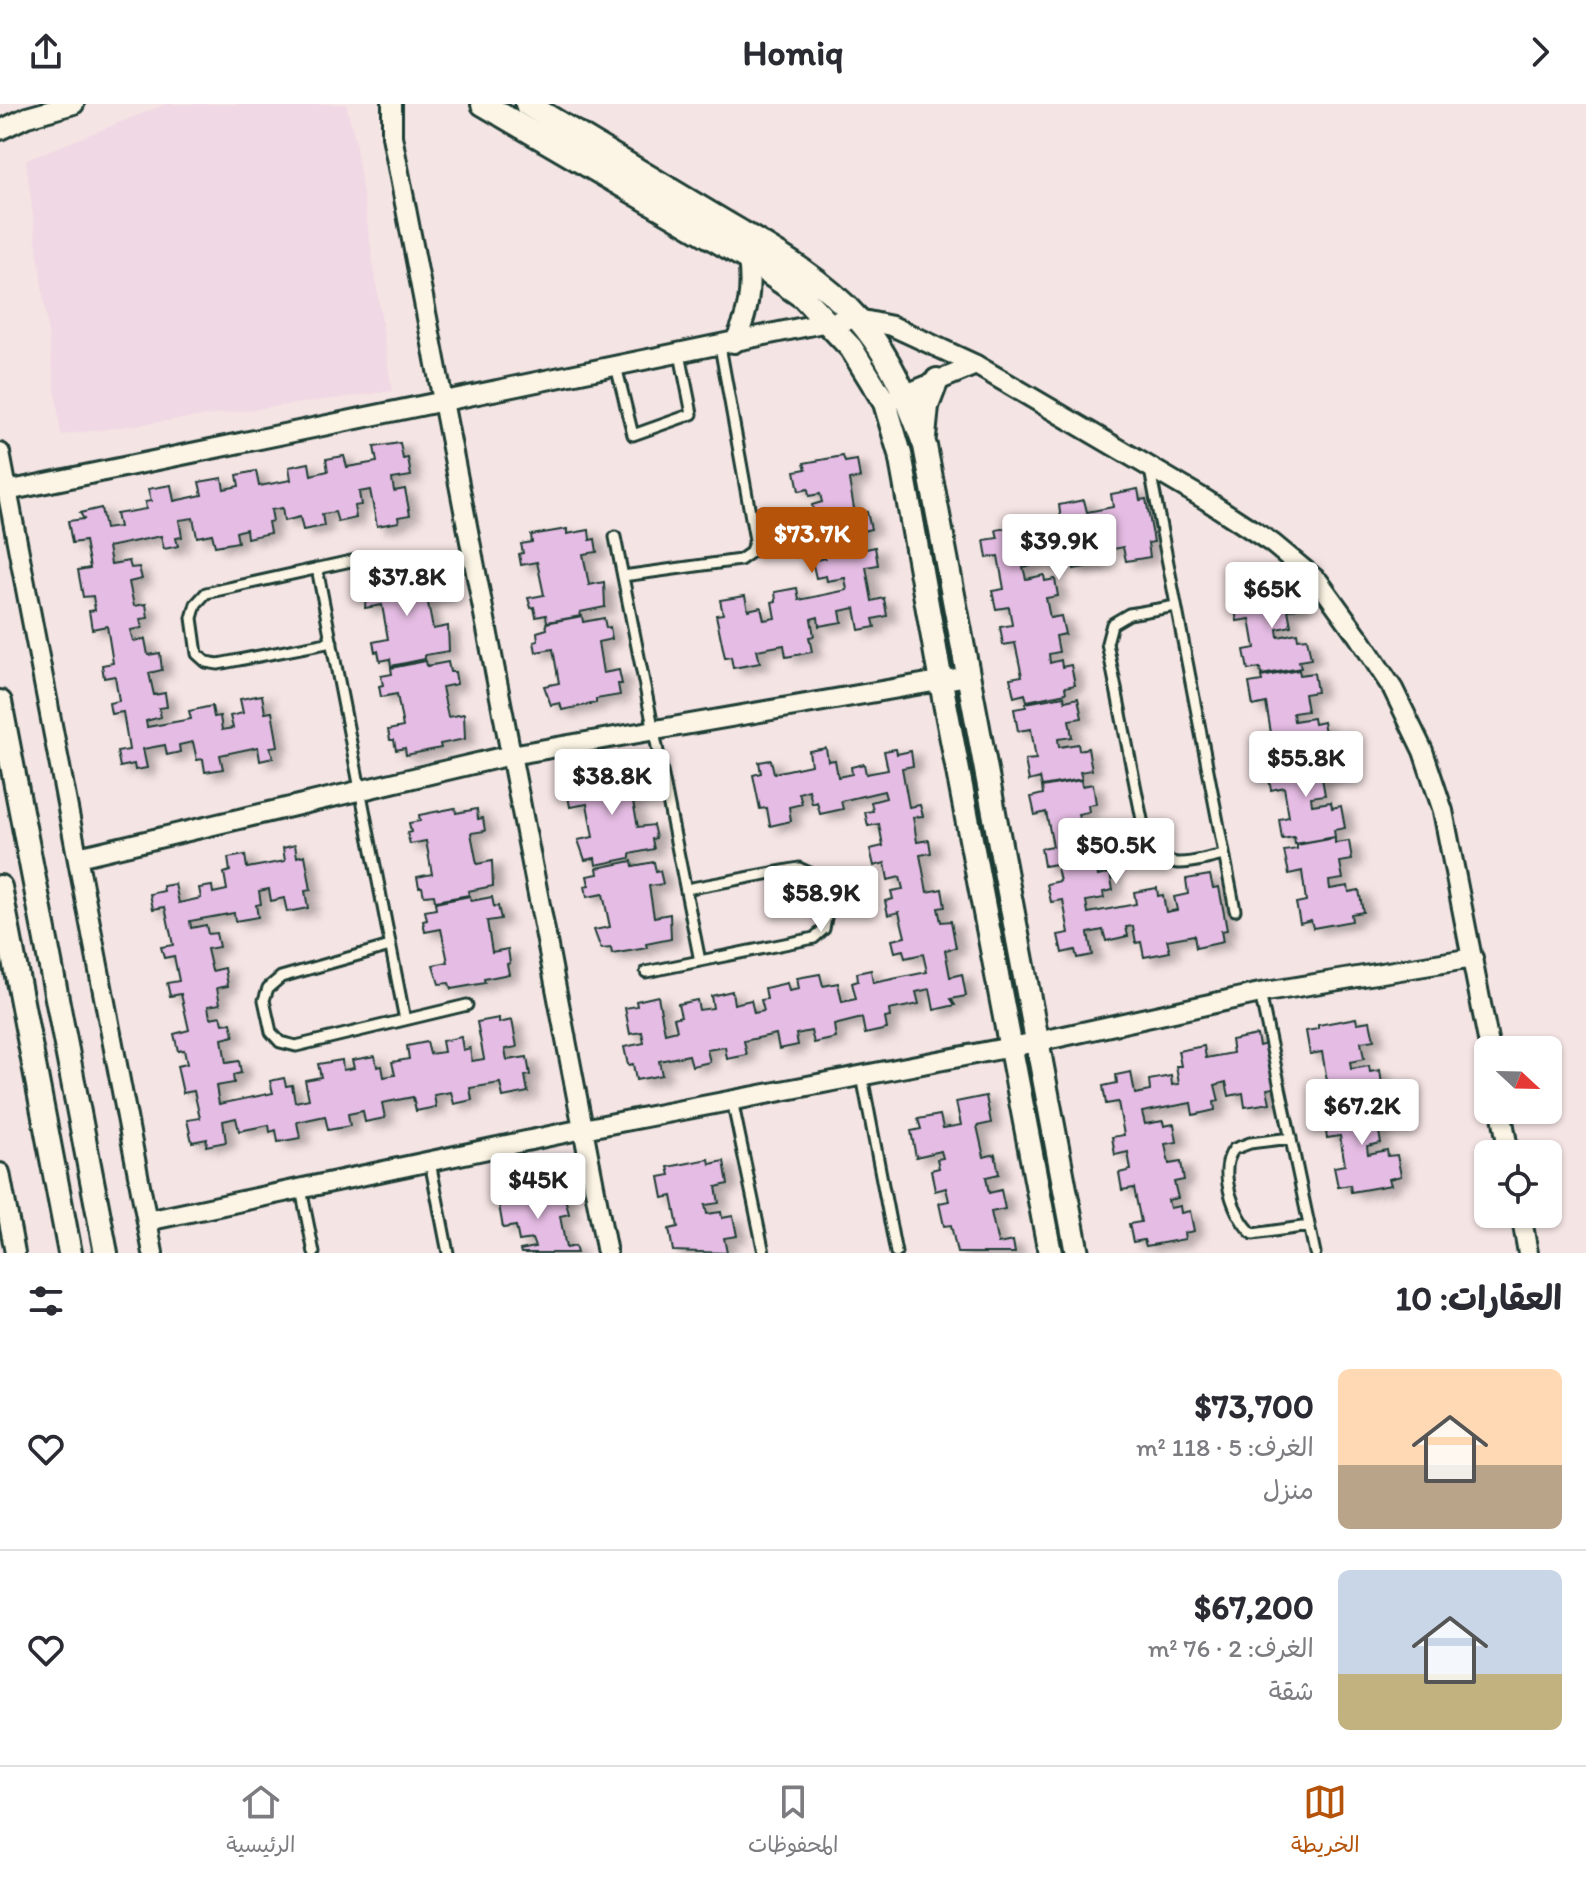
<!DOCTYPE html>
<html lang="ar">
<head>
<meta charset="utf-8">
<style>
	:root { --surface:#fff; --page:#f2f2f3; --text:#2b2b33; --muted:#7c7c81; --line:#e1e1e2; --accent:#b45309 }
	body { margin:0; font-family:Itim,"Playpen Sans Arabic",sans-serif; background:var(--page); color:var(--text); direction:rtl; height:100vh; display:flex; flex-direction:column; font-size:30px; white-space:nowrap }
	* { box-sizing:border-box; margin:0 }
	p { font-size:26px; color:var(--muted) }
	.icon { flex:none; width:44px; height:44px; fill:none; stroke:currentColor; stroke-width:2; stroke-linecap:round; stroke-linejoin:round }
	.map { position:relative; height:1149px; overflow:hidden; direction:ltr }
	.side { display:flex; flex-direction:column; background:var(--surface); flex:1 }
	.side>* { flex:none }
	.needle { width:52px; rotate:112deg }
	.tools { position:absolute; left:1474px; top:932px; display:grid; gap:16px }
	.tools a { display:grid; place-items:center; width:88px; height:88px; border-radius:12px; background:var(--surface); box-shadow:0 2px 6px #0004; font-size:40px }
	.price { position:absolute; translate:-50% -68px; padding:0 18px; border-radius:8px; background:#fff; color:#222; font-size:26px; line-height:52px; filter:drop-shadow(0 2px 4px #0008) }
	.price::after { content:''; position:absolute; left:50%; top:48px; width:24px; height:18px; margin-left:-12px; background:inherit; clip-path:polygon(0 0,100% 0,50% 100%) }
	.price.selected { background:var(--accent); color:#fff }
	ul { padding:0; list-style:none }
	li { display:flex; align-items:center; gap:24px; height:200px; padding:0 24px }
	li+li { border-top:2px solid var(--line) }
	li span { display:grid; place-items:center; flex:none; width:224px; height:160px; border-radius:12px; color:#555 }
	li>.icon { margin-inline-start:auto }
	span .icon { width:96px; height:96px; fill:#fffc; stroke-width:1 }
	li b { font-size:34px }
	h2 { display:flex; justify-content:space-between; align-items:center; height:96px; padding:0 24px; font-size:34px }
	header { display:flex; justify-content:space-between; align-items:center; height:104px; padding:0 24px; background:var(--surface); font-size:36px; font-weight:700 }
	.tabs { display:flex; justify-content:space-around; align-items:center; height:112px; border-top:2px solid var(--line); background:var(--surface); font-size:22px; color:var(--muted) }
	.tabs a { display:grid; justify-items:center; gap:4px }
	.tabs .selected { color:var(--accent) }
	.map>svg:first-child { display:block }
</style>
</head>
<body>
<header><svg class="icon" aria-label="forward" viewBox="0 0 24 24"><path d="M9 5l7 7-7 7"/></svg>Homiq<svg class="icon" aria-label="share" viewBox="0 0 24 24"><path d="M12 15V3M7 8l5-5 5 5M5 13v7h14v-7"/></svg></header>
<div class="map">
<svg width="1586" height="1149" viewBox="0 0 1586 1149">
	<defs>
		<filter id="shadow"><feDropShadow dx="9" dy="5" stdDeviation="4" flood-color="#0004"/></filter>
	</defs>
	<rect width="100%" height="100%" fill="#f5e4e4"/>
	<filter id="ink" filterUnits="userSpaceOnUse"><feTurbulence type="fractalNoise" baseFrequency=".0125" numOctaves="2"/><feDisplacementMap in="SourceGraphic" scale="16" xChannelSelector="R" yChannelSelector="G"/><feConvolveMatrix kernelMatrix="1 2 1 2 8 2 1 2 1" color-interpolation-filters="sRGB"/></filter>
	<g filter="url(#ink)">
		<path fill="#f0d8e4" d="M166,0H346L355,36L392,287L61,331L26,56Z"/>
		<path fill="#e5bce3" stroke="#1f3d34" stroke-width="2" filter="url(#shadow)" d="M400,339L403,355L408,354L411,372L392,375L394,387L405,385L410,411L398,413L399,418L377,422L370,386L359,388L361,401L354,402L356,414L338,418L335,408L322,410L324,422L303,426L300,413L284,417L282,404L271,406L273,417L268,418L270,429L247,434L246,425L236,428L238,438L215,442L212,430L197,433L193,414L179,416L182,433L176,434L178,442L164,445L161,432L108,443L111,460L129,457L131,464L139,463L142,475L129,478L134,502L146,500L148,514L140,515L142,524L130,526L133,537L145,535L148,551L160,549L162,566L149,569L154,591L165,589L167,603L159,604L161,613L146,617L147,623L191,615L189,607L212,602L214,613L220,612L222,626L233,624L230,612L243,609L240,595L262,591L265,609L272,608L278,642L270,643L273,654L260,657L258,643L220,651L223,665L205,668L203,655L197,656L193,638L179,641L180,648L167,651L165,641L143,645L147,664L135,666L134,660L120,663L117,648L129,646L123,608L111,610L109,599L119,597L115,572L104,574L102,561L113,559L107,522L92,525L89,507L95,506L93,492L83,493L78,466L90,464L85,437L72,439L68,417L84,415L80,409L101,404L105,425L119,423L116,410L146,405L145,398L151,397L148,385L171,381L174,397L202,391L199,378L222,374L224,385L239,382L237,371L256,367L259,382L291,376L289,363L309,359L311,371L328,367L326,355L344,352L347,363L377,358L374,343Z
			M843,352L845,358L857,356L860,374L849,376L855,410L867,408L871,425L858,428L862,446L875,443L878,461L866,463L872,497L884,494L887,512L873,515L875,523L859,526L855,504L840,507L842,518L819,522L818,513L811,515L814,532L809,533L812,548L786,553L784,541L757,546L760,559L733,564L731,553L725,554L716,511L723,510L720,496L745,492L748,506L761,503L764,516L775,514L772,498L776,497L775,488L797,484L799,496L847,486L845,474L827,477L826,472L816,474L812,457L825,454L821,434L809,437L805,418L815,416L812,401L822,398L820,390L809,392L808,385L799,387L795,367L806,365L804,359Z
			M1138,385L1140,396L1146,395L1154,438L1148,439L1150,453L1126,457L1123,443L1109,446L1107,432L1096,435L1099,451L1094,452L1096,461L1074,465L1071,453L1023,463L1026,475L1044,471L1045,477L1055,475L1058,492L1046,494L1050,514L1061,512L1065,530L1056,532L1059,548L1049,550L1050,559L1061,556L1062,563L1071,561L1075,581L1065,583L1066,589L1027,597L1025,590L1014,593L1010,574L1022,572L1015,539L1003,541L1000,523L1012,521L1009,503L996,505L992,487L1004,485L998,452L987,454L984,436L998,434L996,426L1012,423L1016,445L1031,442L1029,430L1051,426L1053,435L1060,434L1057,417L1061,416L1059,401L1084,396L1087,408L1113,403L1111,390Z
			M567,425V430L589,426L590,436L595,435L597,448L583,450L589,481L604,478L605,503L580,508L581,512L547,518L546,511L536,513L534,503L531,504L528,494L544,491L537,458L521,461L519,450L523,449L521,440L532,438L531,431Z
			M411,468L412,473L433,470L435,479H439L442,491L427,494L433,525L448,522L449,547L425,551V555L391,562L390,555L380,557L378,547L375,548L373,538L388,535L382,501L365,504L366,484L376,482L375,475Z
			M1283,481L1284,486L1297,484L1301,503L1288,506L1291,522L1277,525L1278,533L1297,529L1298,535L1307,534L1311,555L1299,557L1301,564L1261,571L1260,564L1248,566L1244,546L1255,544L1250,515L1237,517L1233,494L1245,492V488Z
			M582,512L583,518L604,514L606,524L610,523L612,535L598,538L603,569L619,566L622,580H618L620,591L596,595V599L562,606L560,599L551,601L544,582L559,579L553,545L536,548L534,538L538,537L537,528L547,525L546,519Z
			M426,557L427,562L448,558L450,568H455L457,580L442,583L448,613L464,610L465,635L440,640L441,644L406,651L405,644L396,646L394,636H390L388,626L403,623L397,590L381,593L379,582L383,581L381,572L392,570L391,564Z
			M1299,566L1300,571L1314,569L1317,588L1304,590L1307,607L1293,609L1294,617L1313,614L1314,620L1323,618L1327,640L1316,642L1317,649L1277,656L1276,649L1264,651L1260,631L1271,629L1266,599L1253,602L1249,579L1262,577L1261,573Z
			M1064,592L1065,597L1078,594L1082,614L1069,616L1072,633L1058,635L1059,643L1078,640L1079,646L1088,644L1092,666L1080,668L1082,675L1042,682L1040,674L1029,677L1025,656L1036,655L1031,625L1018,627L1014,605L1026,603V599Z
			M826,644L828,657L835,656L838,673L852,670L851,663L864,660L866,670L888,666L884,647L896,645L897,650L911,647L913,662L902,664L909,703L920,701L923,712L913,713L917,738L929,736L931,749L920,751L927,788L942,785L945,803L938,804L941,818L951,817L956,844L945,846L950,873L962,870L966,892L951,895L955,901L934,906L930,885L916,888L919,900L889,906L890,913L885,914L887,925L865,930L862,914L834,921L836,934L814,939L811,927L796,930L798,941L779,945L776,930L744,937L747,951L727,955L725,943L707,946L710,958L692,962L689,951L659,957L662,971L636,976L633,960L628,961L624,943L644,939L642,928L630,930L625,904L637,902L636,897L658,892L665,929L677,926L674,914L681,912L678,900L697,896L699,906L713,904L711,892L732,887L734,900L751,896L754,909L764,907L761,896L767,895L765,884L787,879L789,887L799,885L797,874L820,870L823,882L838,879L842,898L856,895L852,879L858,877L857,869L871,866L873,879L927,868L923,850L905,854L903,846L895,848L892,836L905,833L899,808L888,811L885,797L893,795L891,787L903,785L900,773L888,776L885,759L874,762L870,745L883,742L879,720L868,722L865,708L873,707L871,698L886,694L884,687L841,697L843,705L820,710L817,698L812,700L809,686L799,689L802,700L789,703L791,717L770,722L767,704L760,705L753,671L761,669L759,658L771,656L774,669L811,661L809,647Z
			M1317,650L1318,655L1332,653L1335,672L1322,674L1325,691L1311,693L1312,701L1331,698L1332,704L1341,702L1345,724L1334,726L1335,733L1295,740L1294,733L1282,735L1279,715L1289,713L1284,683L1271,686L1267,663L1280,661L1279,657Z
			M616,667L617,672L638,668L640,678L644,677L646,690L632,693L638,723L653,721L656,734L652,735L654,745L630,750V754L596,761L595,754L585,756L578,736L593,733L587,700L570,703L568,692H572L571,682L581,680L580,674Z
			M1081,676L1082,682L1093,680L1096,700L1088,701L1089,708L1078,710L1080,719L1090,717L1092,732L1102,731L1106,749L1094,751L1098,772L1110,769L1113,786L1103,788L1104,794L1086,797L1088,809L1136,800L1134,788L1157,784L1158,792L1163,791L1166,808L1177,806L1174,793L1188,790L1186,775L1210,771L1213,784L1219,783L1227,826L1221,827L1223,838L1196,844L1194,831L1167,836L1170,848L1144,853L1141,838L1136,839L1133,822L1126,823L1128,832L1106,837L1103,826L1088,829L1092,851L1077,854L1075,846L1062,849L1058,831L1069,829L1063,796L1051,798L1047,780L1060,777L1056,760L1044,762L1041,744L1053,742L1046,708L1035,711L1031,693L1043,690L1042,683Z
			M455,704L456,709L477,705L478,715L483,714L485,727L471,729L477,760L492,757L493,782L468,787L469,791L435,797L434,791L424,792L422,783H419L417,773L432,770L426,737L410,740L407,729L411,728L409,719L420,717L419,711Z
			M1335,734V739L1349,737L1352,756L1340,758L1343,775L1329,777L1330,785L1348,782L1349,788L1359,786L1363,808L1351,810L1352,817L1313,824L1311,816L1300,819L1296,799L1306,797L1302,767L1289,770L1284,747L1297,745V741Z
			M295,741L297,753L305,751L311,786L305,787L308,804L287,808L284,794L271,797L269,785L259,787L261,800L256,801L258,813L235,817L234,809L190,817L191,824L206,821L208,830L216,829L219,843L207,845L212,867L225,864L228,882L217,884L220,900L208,902L210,914L221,912L223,920L231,919L234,932L222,935L226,959L239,957L241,969L233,971L234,979L216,982L219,1000L273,989L270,977L284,974L286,982L292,981L295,998L309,995L305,976L321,973L318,960L342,956L343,966L354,964L352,956L375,952L377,963L382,962L384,973L395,971L392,958L409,955L407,942L427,938L430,950L444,948L442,937L461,933L463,946L470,944L472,957L484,955L477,918L499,914V919L512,916L517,943L505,945L507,956L527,953L530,971L525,972L528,988L503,993L500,979L470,984L472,996L454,1000L451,988L434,991L436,1003L416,1007L413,993L382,999L385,1014L365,1018L363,1007L348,1010L350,1022L328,1026L325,1012L297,1018L300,1034L278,1038L276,1026L270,1028L269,1021L239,1027L236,1014L223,1017L226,1038L206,1042L207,1035L192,1038L187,1016L200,1014L194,987L183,989L177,962L187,960L184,946L178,947L174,930L189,926L181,890L170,892L167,879L179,877L174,852L164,854L161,843L173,841L165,803L153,805L150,790L164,787L163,782L175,780L179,799L201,794L199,784L212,782L213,789L227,786L224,769L230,767L228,754L245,751L247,764L285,757L283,744Z
			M632,757L633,762L654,758L656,768L660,767L663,780L649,782L654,813L670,810L671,835L646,840L647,844L612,850L611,844L601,845L594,826L610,823L603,790L587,793L585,782L589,781L587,772L598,770L597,764Z
			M470,792L471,797L492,793L494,803L498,802L501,815L487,817L492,848L508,845L510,859L507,860L509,870L484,875L485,879L451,885L449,879L439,880L433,861L448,858L441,825L425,828L423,817L427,816L425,807L436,805L435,799Z
			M1356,914L1357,919L1370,917L1374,936L1361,938L1364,955L1350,958L1351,965L1369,962L1370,968L1380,966L1383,988L1372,990L1373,997L1334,1004L1332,997L1321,999L1317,979L1327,977L1322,948L1310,950L1306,927L1318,925V921Z
			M1257,931L1259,942L1266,940L1274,984L1267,985L1270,999L1245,1003L1243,989L1229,992L1226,978L1215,981L1219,997L1214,998L1215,1006L1193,1011L1191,999L1142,1008L1145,1020L1163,1017L1164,1022L1174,1020L1177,1038L1165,1040L1169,1060L1181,1058L1184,1076L1174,1078L1178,1094L1168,1096L1170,1104L1180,1102L1181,1109L1190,1107L1194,1127L1184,1129L1185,1135L1146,1142L1144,1136L1133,1138L1129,1120L1141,1118L1134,1084L1122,1086L1119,1069L1131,1066L1128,1048L1115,1051L1112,1033L1124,1031L1118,998L1106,1000L1103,982L1117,979L1116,971L1131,968L1135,990L1150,987L1149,976L1171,972L1172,981L1179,980L1176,962H1181L1178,947L1204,942L1206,954L1233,949L1231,936Z
			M986,992L991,1019L977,1022L984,1053L995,1050L999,1070L986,1073L989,1089L1001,1086L1005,1105L991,1108L998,1140L1013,1137L1015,1149H957L951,1121L944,1122L939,1099L949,1097L946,1084L935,1087L931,1066L939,1064L937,1055L943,1054L941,1047L916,1053L911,1027L921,1025L918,1015L940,1011L943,1024L961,1021L956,998Z
			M1373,998L1374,1003L1388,1001L1391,1020L1378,1023L1381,1039L1367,1042L1368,1050L1387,1046L1388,1052L1397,1051L1401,1072L1389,1075L1391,1081L1351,1088L1350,1081L1338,1083L1334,1063L1345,1061L1340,1032L1327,1034L1323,1011L1336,1009L1335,1005Z
			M709,1055L710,1060L724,1057L728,1080L716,1083L719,1099L705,1101L707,1110L721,1108L722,1114L733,1112L737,1132L724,1134L727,1149L673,1147L669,1125L678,1123L672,1092L663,1094L659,1073L670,1071L668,1063Z
			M552,1084L554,1092L564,1090L569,1110L560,1112L566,1144L575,1142L577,1149H521L520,1146L535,1143L532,1135L519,1137L516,1122L503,1124L499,1101L513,1098L512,1093Z"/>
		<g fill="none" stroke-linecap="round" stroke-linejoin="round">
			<defs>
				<path id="service" d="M616,262L633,331L692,310L680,250
					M1150,366L1235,806
					M615,433L700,857
					M317,464L405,916
					M623,472L740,456L750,449L755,436L720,242
					M1176,502L1129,510L1112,520L1107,539L1148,746C1173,768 1194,757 1224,751
					M332,538L218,560L206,558L197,550L192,514L196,500L206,489L360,455
					M390,842L281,873L268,884L264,896L271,928L280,938L296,942L467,901
					M646,868L814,834L824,825L827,808L822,783L812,770L799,764L686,785
					M1260,889L1315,1149
					M862,972L896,1149
					M732,996L764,1149
					M1291,1034L1250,1039L1234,1045C1217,1066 1234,1114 1253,1130L1309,1122
					M430,1058L448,1149
					M301,1085L314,1149"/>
				<path id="minor" d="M392,0V32L607,1149
					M0,26L27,13L74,0
					M734,239C749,210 752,186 748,155
					M894,295L976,261
					M0,349L153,1149
					M7,387L828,218L858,215L892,222L976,261L1206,396L1272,439L1319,478L1358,532L1393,585L1423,647L1443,707L1490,946
					M78,753L511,651L968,572
					M1501,1006L1509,1050
					M0,1069L15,1149
					M1521,1110L1528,1149
					M147,1117L583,1025L1037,938L1260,889L1473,854"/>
				<path id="tertiary" d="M483,0L748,155L803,193L851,244L885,299L900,350L941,578L1050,1149
					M527,0C589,37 652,75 714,112C764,142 818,170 857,214C890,251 908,296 925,342L1077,1149
					M924,333L927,302L937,276
					M0,598L106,1149
					M0,783L70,1149"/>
			</defs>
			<use href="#service" stroke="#1f3d34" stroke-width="15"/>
			<use href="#minor" stroke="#1f3d34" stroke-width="24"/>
			<use href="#tertiary" stroke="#1f3d34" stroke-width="28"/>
			<use href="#service" stroke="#fcf5e5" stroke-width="9"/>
			<use href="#minor" stroke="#fcf5e5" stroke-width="18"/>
			<use href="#tertiary" stroke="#fcf5e5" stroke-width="22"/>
		</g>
	</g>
</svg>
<div class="tools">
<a><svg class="needle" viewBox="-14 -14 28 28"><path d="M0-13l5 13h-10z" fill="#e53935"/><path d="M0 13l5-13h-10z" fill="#7c7c81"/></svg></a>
<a><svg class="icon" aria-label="locate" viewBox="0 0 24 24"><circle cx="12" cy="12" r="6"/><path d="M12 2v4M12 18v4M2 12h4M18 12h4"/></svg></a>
</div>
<b class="price selected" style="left:812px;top:471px">$73.7K</b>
<b class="price" style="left:1059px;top:478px">$39.9K</b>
<b class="price" style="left:407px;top:514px">$37.8K</b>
<b class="price" style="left:1272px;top:526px">$65K</b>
<b class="price" style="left:1306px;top:695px">$55.8K</b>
<b class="price" style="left:612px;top:713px">$38.8K</b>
<b class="price" style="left:1116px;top:782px">$50.5K</b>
<b class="price" style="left:821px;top:830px">$58.9K</b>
<b class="price" style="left:1362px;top:1043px">$67.2K</b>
<b class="price" style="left:538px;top:1117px">$45K</b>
</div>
<section class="side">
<h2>العقارات: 10<svg class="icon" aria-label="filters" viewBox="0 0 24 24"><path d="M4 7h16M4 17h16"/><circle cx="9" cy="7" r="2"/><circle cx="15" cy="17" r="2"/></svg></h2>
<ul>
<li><span style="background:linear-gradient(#ffd9b3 60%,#b9a48a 0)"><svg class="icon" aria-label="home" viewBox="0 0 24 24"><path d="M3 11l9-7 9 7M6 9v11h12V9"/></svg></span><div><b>$73,700</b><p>الغرف: 5 · 118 m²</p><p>منزل</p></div><svg class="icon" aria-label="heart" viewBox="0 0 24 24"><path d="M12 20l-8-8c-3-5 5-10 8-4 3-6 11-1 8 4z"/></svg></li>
<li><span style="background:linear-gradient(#c9d6e8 65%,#c2b280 0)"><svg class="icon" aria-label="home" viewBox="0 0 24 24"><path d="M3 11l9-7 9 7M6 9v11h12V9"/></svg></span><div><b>$67,200</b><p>الغرف: 2 · 76 m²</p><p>شقة</p></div><svg class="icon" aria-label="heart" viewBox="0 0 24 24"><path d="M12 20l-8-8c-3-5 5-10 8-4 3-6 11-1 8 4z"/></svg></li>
</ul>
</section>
<nav class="tabs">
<a class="selected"><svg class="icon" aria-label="map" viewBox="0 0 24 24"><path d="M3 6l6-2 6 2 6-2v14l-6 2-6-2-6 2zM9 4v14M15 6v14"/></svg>الخريطة</a>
<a><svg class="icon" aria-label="saved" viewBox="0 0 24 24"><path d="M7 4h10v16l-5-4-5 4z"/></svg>المحفوظات</a>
<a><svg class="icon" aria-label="home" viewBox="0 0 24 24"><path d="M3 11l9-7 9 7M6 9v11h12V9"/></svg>الرئيسية</a>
</nav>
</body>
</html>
